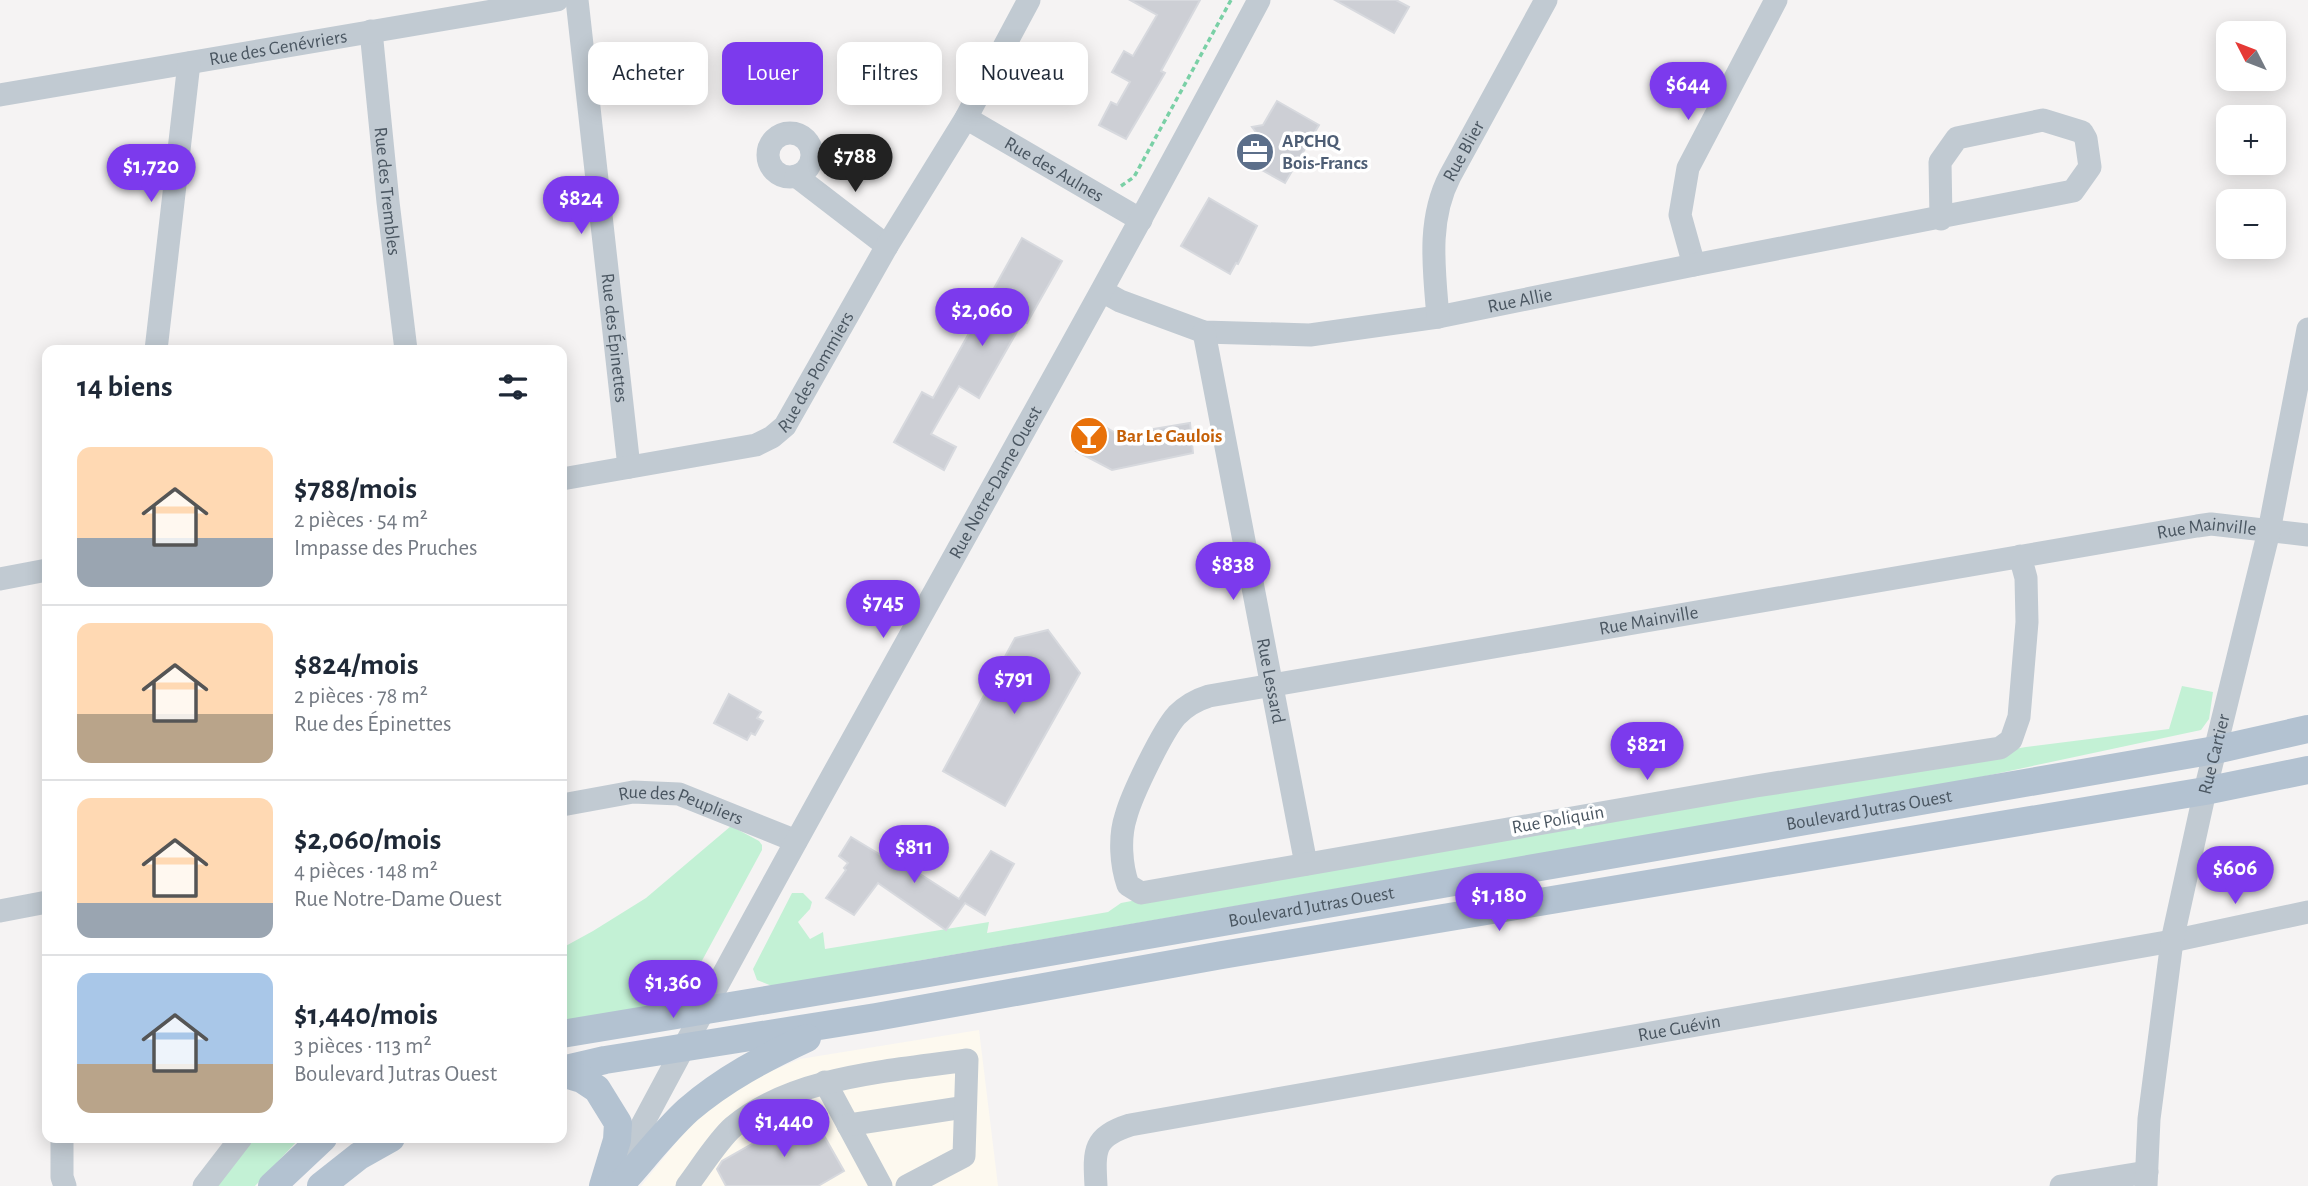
<!DOCTYPE html>
<html lang="fr">
<head>
<meta charset="utf-8">
<style>
	:root { --surface:#fff; --page:#f2f2f3; --text:#1f2937; --muted:#747a83; --line:#e0e1e3; --accent:#7c3aed }
	body { margin:0; font-family:"Alegreya Sans",sans-serif; background:var(--page); color:var(--text); height:100vh; display:flex; flex-direction:column; font-size:26px; white-space:nowrap }
	* { box-sizing:border-box; margin:0 }
	p { font-size:23px; color:var(--muted) }
	.icon { flex:none; width:38px; height:38px; fill:none; stroke:currentColor; stroke-width:2; stroke-linecap:round; stroke-linejoin:round }
	.map { position:relative; flex:1; overflow:hidden }
	.details { position:absolute; left:42px; top:345px; width:525px; height:798px; display:flex; flex-direction:column; background:var(--surface); border-radius:14px; box-shadow:0 4px 18px #0003 }
	.details>* { flex:none }
	.banner { position:absolute; left:588px; top:42px; width:665px; height:63px; display:flex; gap:14px }
	.needle { width:46px; rotate:312deg }
	.controls { position:absolute; left:2216px; top:21px; display:grid; gap:14px }
	.controls a { display:grid; place-items:center; width:70px; height:70px; border-radius:14px; background:var(--surface); box-shadow:0 4px 18px #0003; font-size:35px }
	.price { position:absolute; translate:-50% -60px; padding:0 16px; border-radius:24px; background:var(--accent); color:#fff; font-size:23px; line-height:46px; filter:drop-shadow(0 2px 4px #0008) }
	.price::after { content:''; position:absolute; left:50%; top:42px; width:21px; height:16px; margin-left:-10px; background:inherit; clip-path:polygon(0 0,100% 0,50% 100%) }
	.price.current { background:#222; color:#fff }
	ul { padding:0; list-style:none }
	li { display:flex; align-items:center; gap:21px; height:175px; padding:0 35px }
	li+li { border-top:2px solid var(--line) }
	li span { display:grid; place-items:center; flex:none; width:196px; height:140px; border-radius:14px; color:#555 }
	li>.icon { margin-inline-start:auto }
	span .icon { width:84px; height:84px; fill:#fffc; stroke-width:1 }
	li b { font-size:30px }
	h2 { display:flex; justify-content:space-between; align-items:center; height:84px; padding:0 35px; font-size:30px }
	.tag { padding:0 24px; border-radius:14px; background:var(--surface); box-shadow:0 4px 18px #0003; font-size:24px; line-height:63px }
	.tag.current { background:var(--accent); color:#fff }
	.map>svg:first-child { display:block }
</style>
</head>
<body>
<div class="map">
<svg width="2308" height="1186" viewBox="0 0 2308 1186">
	<rect width="100%" height="100%" fill="#f5f3f3"/>
	<path fill="#fdf9ef" d="M979,1030L998,1186H641L694,1120L755,1078L800,1059Z"/>
	<path fill="#c3f1d5" d="M2182,686L2213,692L2209,719L2201,730L1962,781L772,986L757,980L753,969L792,893H803L812,902L810,909L798,922L810,939L823,932L825,949L989,922L987,933L1108,912L1121,903L1221,884L2026,747L2169,729Z
		M731,826L759,841L762,845V850L685,992L678,1000L667,1006L562,1025V948L593,931L646,898Z
		M254,1138H300L255,1186H217Z"/>
	<path fill="#cdcfd5" stroke="#d7d9de" stroke-width="2" d="M1130,0H1200L1161,71L1165,73L1126,139L1099,125L1111,102L1117,105L1130,82L1112,72L1124,51L1133,56L1157,15Z
		M1335,0H1396L1409,7L1394,33Z
		M1277,101L1319,125L1285,183L1244,160L1258,135L1252,127L1263,125Z
		M1209,198L1257,226L1238,264L1236,263L1230,274L1181,246Z
		M1022,238L1062,261L1027,323L1023,321L979,398L959,386L943,413L931,434L956,447L944,470L894,442L922,392L933,398Z
		M1093,420L1128,440L1148,436L1147,430L1190,423L1193,453L1112,470L1076,451Z
		M1048,630L1080,673L1005,806L943,771L1015,638Z
		M729,694L761,712L757,718L763,721L755,735L751,733L747,740L714,723Z
		M851,837L899,866L901,862L959,899L991,851L1014,864L985,915L965,903L946,930L878,883L854,915L826,898L846,870L844,868L848,863L839,856Z
		M810,1111L844,1171L818,1186H726L717,1169L722,1161Z"/>
	<g fill="none" stroke-linecap="round" stroke-linejoin="round">
		<path stroke="#7ad0a6" stroke-width="3.5" stroke-dasharray="5 3.5" stroke-linecap="butt" d="M1121,186L1134,177L1231,0"/>
		<g stroke="#c1cad2" stroke-width="23">
			<path id="s1" d="M577,0L629,467"/>
			<path id="s2" d="M371,31L388,202L406,350"/>
			<path id="s3" d="M0,95L557,0"/>
			<path id="s4" d="M966,118L1141,220"/>
			<circle cx="790" cy="155" r="22"/>
			<path d="M796,176L887,246"/>
			<path d="M1694,265L1680,215L1688,168L1776,0"/>
			<path id="s5" d="M1102,291L1120,301L1204,332L1310,335L1438,317L1694,265L2073,191L2090,167L2086,139L2082,132L2043,120L1957,138L1940,162L1941,219"/>
			<path id="s6" d="M1438,317C1434,269 1427,220 1450,176L1546,0"/>
			<path id="s7" d="M1204,332L1306,864"/>
			<path d="M156,350L189,63"/>
			<path id="s8" d="M562,479L756,445L772,437L785,426L887,246L966,118L1029,0"/>
			<path id="s9" d="M2020,556L2026,578L2027,622L2019,717L2011,740L2000,748L1756,786L1141,893L1128,885C1121,865 1119,837 1126,816C1132,794 1163,730 1177,715C1187,705 1196,700 1209,696L2197,526L2211,524L2308,535"/>
			<path d="M0,579L47,570"/>
			<path id="s10" d="M562,805L633,792L679,794L796,841"/>
			<path d="M0,911L47,902"/>
			<path d="M825,1082L881,1186"/>
			<path d="M848,1125L965,1107"/>
			<path d="M62,1138V1177L65,1186"/>
			<path id="s11" d="M615,1176C824,781 1049,395 1259,0"/>
			<path d="M204,1186L241,1138"/>
			<path d="M687,1186C700,1169 718,1140 733,1127C793,1076 892,1071 967,1060L964,1156L907,1186"/>
			<path id="s12" d="M1096,1186C1094,1150 1093,1137 1130,1125L2172,941L2308,912"/>
			<path d="M2061,1186L2147,1172"/>
			<path id="s13" d="M2146,1186L2149,1119L2172,941L2205,791L2269,531L2308,329"/>
		</g>
		<g stroke="#b3c2d1" stroke-width="28">
			<path id="s14" d="M562,1034L923,974L2215,750L2308,729"/>
			<path d="M562,1070L605,1060L876,1017L1222,955L2205,791L2308,770"/>
			<path d="M562,1073L582,1079L597,1089L618,1123L617,1140L603,1186"/>
			<path d="M272,1186L323,1138"/>
			<path d="M321,1186L359,1156L391,1138"/>
			<path d="M619,1186C642,1161 663,1133 688,1110C724,1079 764,1058 807,1038"/>
		</g>
	</g>
	<defs>
		<symbol id="office-disc" viewBox="-11 -11 22 22"><circle r="9.5" fill="#5c6f8a" stroke="#fff"/><path d="M-6-3h4V-5.5h4V-3h4V5H-6ZM-1-4.5V-3h2v-1.5ZM-6 0V1H6V0Z" fill="#fff"/></symbol>
		<symbol id="bar-disc" viewBox="-11 -11 22 22"><circle r="9.5" fill="#e8710a" stroke="#fff"/><path d="M-6-5H6L.8 .8V4.5H3.5V6h-7V4.5H-.8V.8Z" fill="#fff"/></symbol>
	</defs>
	<g fill-rule="evenodd">
		<use href="#office-disc" x="1233" y="130" width="44" height="44"/>
		<use href="#bar-disc" x="1067" y="414" width="44" height="44"/>
	</g>
	<g text-anchor="middle" dominant-baseline="central" stroke-width="7" stroke-linejoin="round" paint-order="stroke">
		<g font-size="19" fill="#4a5661" stroke="#fff">
			<text stroke="none"><textPath href="#s3" startOffset="282">Rue des Genévriers</textPath></text>
			<text stroke="none"><textPath href="#s6" startOffset="172">Rue Blier</textPath></text>
			<text stroke="none"><textPath href="#s4" startOffset="102">Rue des Aulnes</textPath></text>
			<text stroke="none"><textPath href="#s2" startOffset="161">Rue des Trembles</textPath></text>
			<text stroke="none"><textPath href="#s5" startOffset="429">Rue Allie</textPath></text>
			<text stroke="none"><textPath href="#s1" startOffset="340">Rue des Épinettes</textPath></text>
			<text stroke="none"><textPath href="#s8" startOffset="294">Rue des Pommiers</textPath></text>
			<text stroke="none"><textPath href="#s11" startOffset="791">Rue Notre-Dame Ouest</textPath></text>
			<text stroke="none"><textPath href="#s9" startOffset="2320">Rue Mainville</textPath></text>
			<text stroke="none"><textPath href="#s9" startOffset="1754">Rue Mainville</textPath></text>
			<text stroke="none"><textPath href="#s7" startOffset="355">Rue Lessard</textPath></text>
			<text stroke="none"><textPath href="#s13" startOffset="438">Rue Cartier</textPath></text>
			<text stroke="none"><textPath href="#s10" startOffset="122">Rue des Peupliers</textPath></text>
			<text stroke="none"><textPath href="#s14" startOffset="1326">Boulevard Jutras Ouest</textPath></text>
			<text transform="translate(1558 820) rotate(-10)">Rue Poliquin</text>
			<text stroke="none"><textPath href="#s14" startOffset="760">Boulevard Jutras Ouest</textPath></text>
			<text stroke="none"><textPath href="#s12" startOffset="637">Rue Guévin</textPath></text>
		</g>
		<g font-size="19" font-weight="bold" fill="#4e5e75" stroke="#fff" text-anchor="start">
			<text x="1282" y="141">APCHQ<tspan x="1282" dy="22">Bois-Francs</tspan></text>
		</g>
		<g font-size="19" font-weight="bold" fill="#c56008" stroke="#fff" text-anchor="start">
			<text x="1116" y="436">Bar Le Gaulois</text>
		</g>
	</g>
</svg>
<div class="controls">
<a><svg class="needle" viewBox="-14 -14 28 28"><path d="M0-13l5 13h-10z" fill="#e53935"/><path d="M0 13l5-13h-10z" fill="#747a83"/></svg></a>
<a>+</a>
<a>−</a>
</div>
<b class="price" style="left:1688px;top:122px">$644</b>
<b class="price current" style="left:855px;top:194px">$788</b>
<b class="price" style="left:151px;top:204px">$1,720</b>
<b class="price" style="left:581px;top:236px">$824</b>
<b class="price" style="left:982px;top:348px">$2,060</b>
<b class="price" style="left:1233px;top:602px">$838</b>
<b class="price" style="left:883px;top:640px">$745</b>
<b class="price" style="left:1014px;top:716px">$791</b>
<b class="price" style="left:1647px;top:782px">$821</b>
<b class="price" style="left:914px;top:885px">$811</b>
<b class="price" style="left:2235px;top:906px">$606</b>
<b class="price" style="left:1499px;top:933px">$1,180</b>
<b class="price" style="left:673px;top:1020px">$1,360</b>
<b class="price" style="left:784px;top:1159px">$1,440</b>
<div class="banner">
<a class="tag">Acheter</a>
<a class="tag current">Louer</a>
<a class="tag">Filtres</a>
<a class="tag">Nouveau</a>
</div>
<section class="details">
<h2>14 biens<svg class="icon" aria-label="filters" viewBox="0 0 24 24"><path d="M4 7h16M4 17h16"/><circle cx="9" cy="7" r="2"/><circle cx="15" cy="17" r="2"/></svg></h2>
<ul>
<li><span style="background:linear-gradient(#ffd9b3 65%,#9aa5b1 0)"><svg class="icon" aria-label="home" viewBox="0 0 24 24"><path d="M3 11l9-7 9 7M6 9v11h12V9"/></svg></span><div><b>$788/mois</b><p>2 pièces · 54 m²</p><p>Impasse des Pruches</p></div></li>
<li><span style="background:linear-gradient(#ffd9b3 65%,#b9a48a 0)"><svg class="icon" aria-label="home" viewBox="0 0 24 24"><path d="M3 11l9-7 9 7M6 9v11h12V9"/></svg></span><div><b>$824/mois</b><p>2 pièces · 78 m²</p><p>Rue des Épinettes</p></div></li>
<li><span style="background:linear-gradient(#ffd9b3 75%,#9aa5b1 0)"><svg class="icon" aria-label="home" viewBox="0 0 24 24"><path d="M3 11l9-7 9 7M6 9v11h12V9"/></svg></span><div><b>$2,060/mois</b><p>4 pièces · 148 m²</p><p>Rue Notre-Dame Ouest</p></div></li>
<li><span style="background:linear-gradient(#a9c7e8 65%,#b9a48a 0)"><svg class="icon" aria-label="home" viewBox="0 0 24 24"><path d="M3 11l9-7 9 7M6 9v11h12V9"/></svg></span><div><b>$1,440/mois</b><p>3 pièces · 113 m²</p><p>Boulevard Jutras Ouest</p></div></li>
</ul>
</section>
</div>
</body>
</html>
